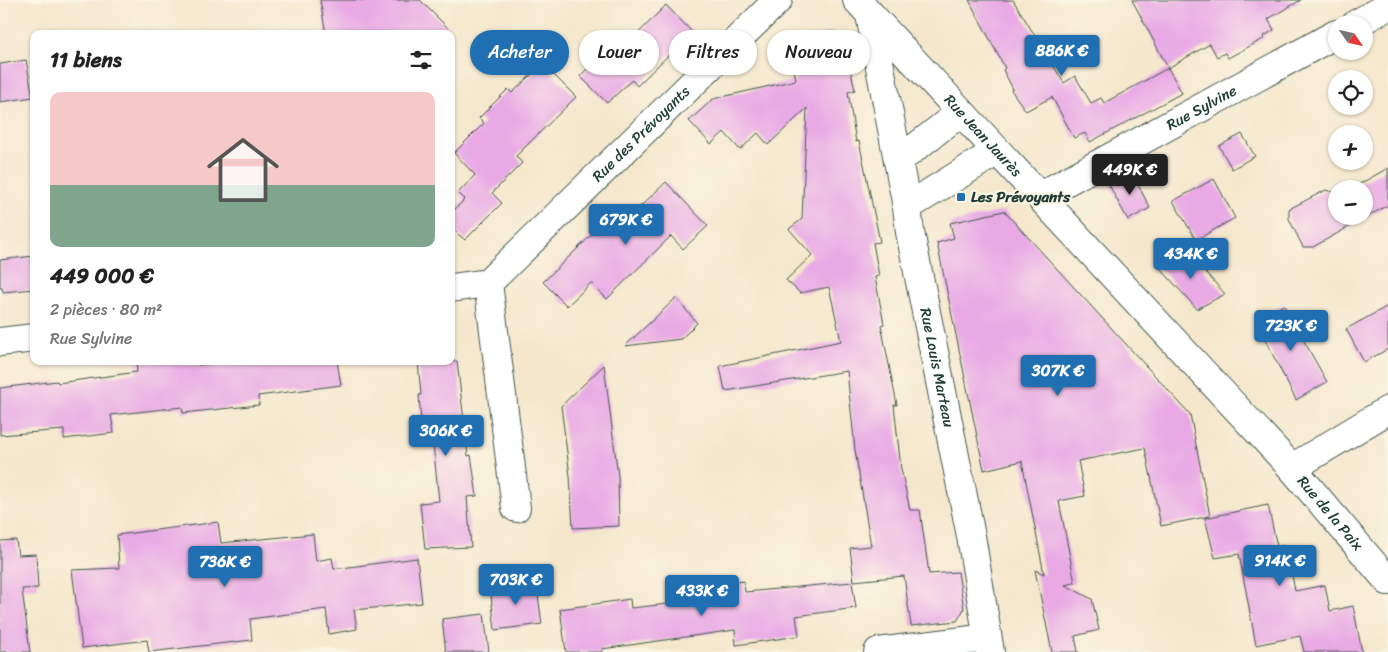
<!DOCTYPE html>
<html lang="fr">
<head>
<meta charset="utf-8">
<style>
	:root { --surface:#fff; --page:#f6f6f6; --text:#222; --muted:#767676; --line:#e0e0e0; --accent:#1f6fb2 }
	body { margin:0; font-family:Sriracha,sans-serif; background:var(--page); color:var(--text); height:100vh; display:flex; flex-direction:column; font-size:19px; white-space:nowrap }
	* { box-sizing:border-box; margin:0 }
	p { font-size:16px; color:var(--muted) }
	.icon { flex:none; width:28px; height:28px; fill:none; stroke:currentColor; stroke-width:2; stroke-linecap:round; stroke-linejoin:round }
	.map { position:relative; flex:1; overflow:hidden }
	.sheet { position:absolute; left:30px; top:30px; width:425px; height:335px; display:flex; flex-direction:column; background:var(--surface); border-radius:10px; box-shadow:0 1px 4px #0004 }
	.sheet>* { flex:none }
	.top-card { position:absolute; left:470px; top:30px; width:475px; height:45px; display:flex; gap:10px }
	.needle { width:32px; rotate:124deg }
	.buttons { position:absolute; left:1328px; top:15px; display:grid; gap:10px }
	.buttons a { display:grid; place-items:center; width:45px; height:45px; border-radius:50%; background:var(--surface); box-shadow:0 1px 4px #0004; font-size:25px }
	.price { position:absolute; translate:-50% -42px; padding:0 11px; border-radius:5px; background:var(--accent); color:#fff; font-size:16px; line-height:32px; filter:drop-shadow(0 1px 2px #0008) }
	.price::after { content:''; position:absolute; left:50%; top:30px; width:15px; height:11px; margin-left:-8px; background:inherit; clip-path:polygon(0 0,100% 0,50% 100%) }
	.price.current { background:#222; color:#fff }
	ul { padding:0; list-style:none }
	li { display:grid; align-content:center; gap:10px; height:265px; padding:0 20px }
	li+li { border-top:1px solid var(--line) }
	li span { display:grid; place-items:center; height:155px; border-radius:10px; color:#555 }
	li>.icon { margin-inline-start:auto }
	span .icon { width:90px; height:90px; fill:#fffc; stroke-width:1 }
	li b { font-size:21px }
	h2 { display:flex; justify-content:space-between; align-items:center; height:60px; padding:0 20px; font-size:21px }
	.chip { padding:0 18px; border-radius:22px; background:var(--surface); box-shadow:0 1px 4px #0004; font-size:18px; line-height:45px }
	.chip.current { background:var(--accent); color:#fff }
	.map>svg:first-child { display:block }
</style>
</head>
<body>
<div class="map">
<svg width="1388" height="652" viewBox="0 0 1388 652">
	<rect width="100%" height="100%" fill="#fcf5e5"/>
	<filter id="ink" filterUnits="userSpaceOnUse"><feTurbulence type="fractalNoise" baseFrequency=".02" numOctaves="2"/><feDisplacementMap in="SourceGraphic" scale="10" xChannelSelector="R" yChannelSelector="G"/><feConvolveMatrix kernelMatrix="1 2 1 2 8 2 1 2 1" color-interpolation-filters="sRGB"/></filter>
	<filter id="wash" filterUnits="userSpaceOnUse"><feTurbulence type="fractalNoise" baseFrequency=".0096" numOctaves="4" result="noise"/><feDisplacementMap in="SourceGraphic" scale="20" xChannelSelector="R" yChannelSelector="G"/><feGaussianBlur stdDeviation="1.12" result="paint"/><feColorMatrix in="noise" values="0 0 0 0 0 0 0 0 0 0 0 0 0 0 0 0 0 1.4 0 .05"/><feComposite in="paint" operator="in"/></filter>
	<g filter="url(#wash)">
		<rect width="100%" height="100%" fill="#f4e7cc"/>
		<g id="blocks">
			<path fill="#e8a9e5" d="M320,0H420L454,34H326Z
				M969,0H1013L1064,83L1075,76L1091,103L1101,98L1104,103L1168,68L1182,93L1090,142L1085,133L1074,138L1052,97L1026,111L1011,90L1013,89L1003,70L1005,68Z
				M1132,0H1301L1268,19L1274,30L1264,36L1265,38L1228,58L1225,53L1217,57L1210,44L1168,68Z
				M666,5L692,32L637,86L632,80L607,103L580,76L604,52L612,60Z
				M832,32L835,46L845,44L855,90L848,92L856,142L859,141L880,242L873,243L879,276L875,277L884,324L881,325L897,405H894L901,469L910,510H920L929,574L958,572L964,609L957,621L911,626L904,576L854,581L850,548L871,546L855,450L847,371L725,391L720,366L841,341L829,287L800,293L786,280L812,255L789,229L802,219L807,108L768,145L758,133L740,150L724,132L711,144L689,121L713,99L796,80L792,59L808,56L804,38Z
				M26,60L33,97L0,102V64Z
				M543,64L576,97L516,156L522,163L492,193L502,203L465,240L451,228V213L465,199L458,193L475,175L454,153L484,123L479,118L508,89L512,93Z
				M1242,134L1255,156L1232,169L1219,146Z
				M1388,168V205L1313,247H1303L1289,219V209L1326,190L1336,193V216H1364V189H1351Z
				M1132,173L1150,208L1128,220L1109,185Z
				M1214,179L1235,218L1196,240L1173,201Z
				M666,182L708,226L683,249L671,236L607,299L591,283L567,306L543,282L611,216L620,226Z
				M1004,211L1190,414L1210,516L1161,526L1145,448L1078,461L1085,496L1059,501L1075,583L1065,585L1092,599L1099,630L1075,636L1078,652H1052L1035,570L1044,574L1022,461L984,470L937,243L954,238L950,223Z
				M1181,248L1198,264L1225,294L1197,309L1160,268Z
				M34,256V289L3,292L2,288H0V260Z
				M676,298L697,323L681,339L625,346Z
				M1284,305L1327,382L1296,400L1255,320Z
				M1388,306V349L1364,362L1346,329Z
				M136,361H199V365L231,361H337L341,385L258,396L259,405L183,413L182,407L111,415L114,433L64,439V430L0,435V388L57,381L58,383L137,372Z
				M418,361H457L468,456L471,455L477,496L467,497L471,547L425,549L420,503L439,501L432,434L422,435L419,395H421Z
				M604,365L618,476L619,526L573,528L570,476L561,406Z
				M1268,505L1277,547L1286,544L1295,591L1325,585L1330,611L1353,606L1362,652H1304L1300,636L1256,645L1239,554L1215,558L1205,518Z
				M218,522L221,543L313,534L316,561L332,558L334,569L417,558L422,603L354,610L357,629L329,634L326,609L250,619L252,640L149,652L147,640L82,648L72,570L119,568L117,535Z
				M16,540L18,555L36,554L38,588L22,589L30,652H0V541Z
				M536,581L542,624L495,630L490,587Z
				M744,581L745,592L852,582L856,608L796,616L799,636L736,645L735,630L602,649V652H566L560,609L630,599L631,608L713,599L711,585Z
				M484,614L489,652H446L442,619Z"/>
		</g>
	</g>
	<g filter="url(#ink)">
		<use href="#blocks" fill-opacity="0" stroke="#3f564b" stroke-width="1"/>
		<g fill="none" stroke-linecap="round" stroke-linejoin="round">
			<defs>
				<g id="minor">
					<path id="s1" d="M857,0L1292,468L1388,581"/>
					<path id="s2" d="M870,15L907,207L910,232L971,536L990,652"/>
					<path d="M1356,24L1388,6"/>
					<path d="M898,161L961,112"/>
					<path id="s3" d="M1040,196L1336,34"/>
					<path d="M907,207L997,151"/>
					<path d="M488,283L516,508"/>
					<path id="s4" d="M451,288L488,283L778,0"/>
					<path d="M0,342L34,338"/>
					<path d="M1292,468L1388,410"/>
					<path d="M878,652L987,638"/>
				</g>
			</defs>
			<use href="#minor" stroke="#3f564b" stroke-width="30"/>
			<use href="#minor" stroke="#fff" stroke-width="28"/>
		</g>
	</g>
	<rect fill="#1f6fb2" stroke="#fcf5e5" stroke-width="2" x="956" y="192" width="10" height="10" rx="2.5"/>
	<g text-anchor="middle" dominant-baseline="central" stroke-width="4.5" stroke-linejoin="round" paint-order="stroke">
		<g font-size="15" fill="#1f3d34" stroke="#fcf5e5">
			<text stroke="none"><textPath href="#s3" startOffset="184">Rue Sylvine</textPath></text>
			<text stroke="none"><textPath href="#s4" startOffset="251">Rue des Prévoyants</textPath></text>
			<text stroke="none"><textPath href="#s1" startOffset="185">Rue Jean Jaurès</textPath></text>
			<text stroke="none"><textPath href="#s2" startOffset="359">Rue Louis Marteau</textPath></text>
			<text stroke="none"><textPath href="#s1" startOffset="698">Rue de la Paix</textPath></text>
		</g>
		<g font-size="15" font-weight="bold" fill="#1f3d34" stroke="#fcf5e5" text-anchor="start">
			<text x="971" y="197">Les Prévoyants</text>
		</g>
	</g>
</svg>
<div class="buttons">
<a><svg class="needle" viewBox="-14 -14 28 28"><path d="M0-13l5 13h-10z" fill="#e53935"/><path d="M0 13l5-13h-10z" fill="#767676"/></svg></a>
<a><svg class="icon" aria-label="locate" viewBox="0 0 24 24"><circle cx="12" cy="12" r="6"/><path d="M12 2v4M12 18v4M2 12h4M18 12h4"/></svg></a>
<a>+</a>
<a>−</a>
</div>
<b class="price" style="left:1062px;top:77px">886K €</b>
<b class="price current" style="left:1130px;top:196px">449K €</b>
<b class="price" style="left:626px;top:246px">679K €</b>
<b class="price" style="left:1191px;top:280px">434K €</b>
<b class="price" style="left:1291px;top:352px">723K €</b>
<b class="price" style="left:1058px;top:397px">307K €</b>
<b class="price" style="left:446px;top:457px">306K €</b>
<b class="price" style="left:1280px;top:587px">914K €</b>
<b class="price" style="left:225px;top:588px">736K €</b>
<b class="price" style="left:516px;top:606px">703K €</b>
<b class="price" style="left:702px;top:617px">433K €</b>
<div class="top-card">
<a class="chip current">Acheter</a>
<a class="chip">Louer</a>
<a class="chip">Filtres</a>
<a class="chip">Nouveau</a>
</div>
<section class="sheet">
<h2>11 biens<svg class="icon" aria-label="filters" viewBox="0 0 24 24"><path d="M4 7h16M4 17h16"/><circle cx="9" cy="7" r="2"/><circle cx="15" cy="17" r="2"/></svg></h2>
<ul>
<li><span style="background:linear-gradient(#f6c9c9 60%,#7fa58c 0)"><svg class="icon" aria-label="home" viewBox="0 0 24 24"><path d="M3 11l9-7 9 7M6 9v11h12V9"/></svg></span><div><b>449 000 €</b><p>2 pièces · 80 m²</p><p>Rue Sylvine</p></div></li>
</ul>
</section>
</div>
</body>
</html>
